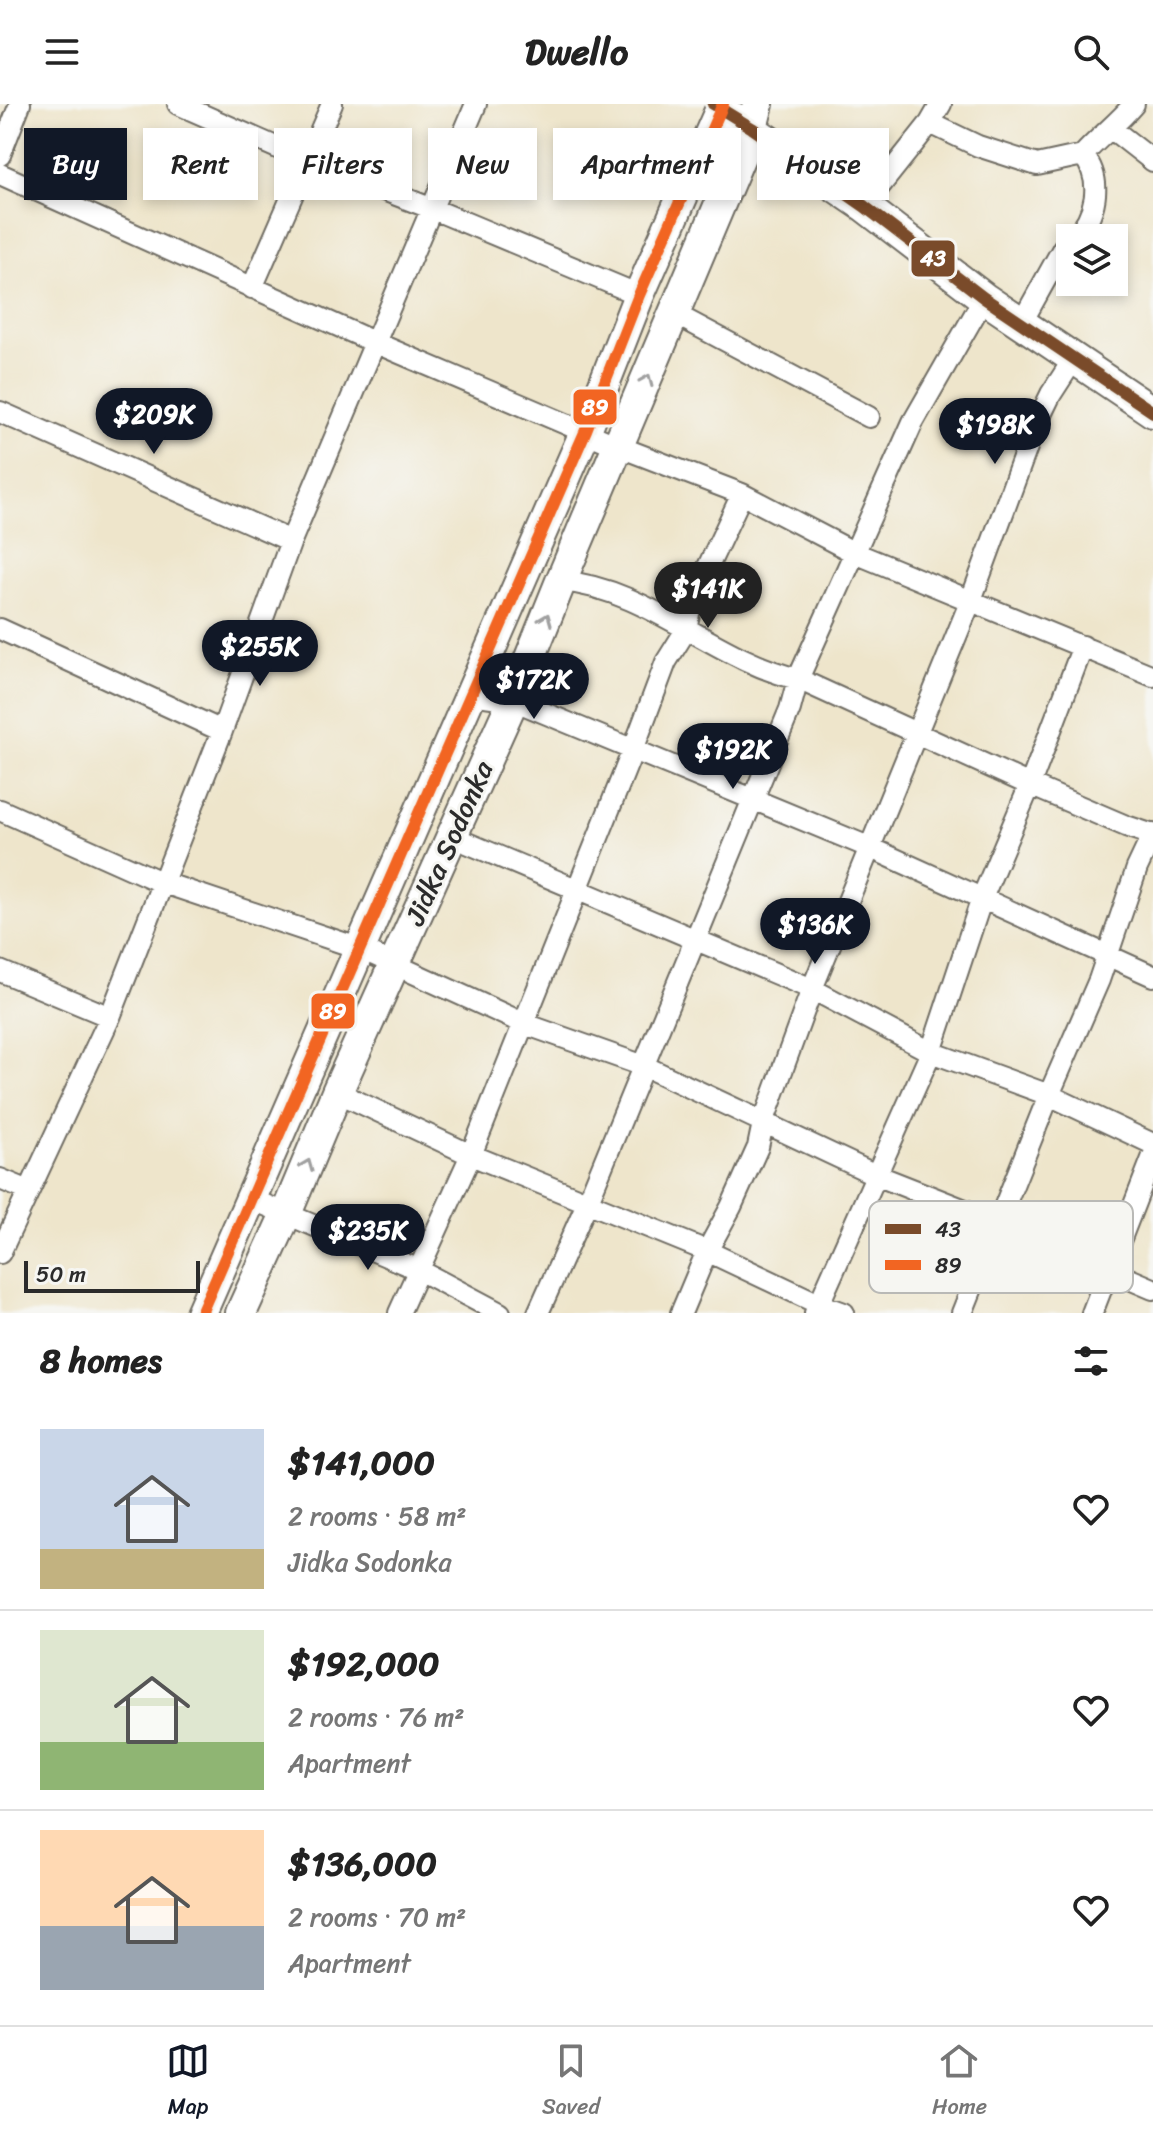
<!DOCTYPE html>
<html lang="en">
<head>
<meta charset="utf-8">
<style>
	:root { --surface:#fff; --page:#f6f6f6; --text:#222; --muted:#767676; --line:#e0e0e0; --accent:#111827 }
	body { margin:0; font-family:Sriracha,sans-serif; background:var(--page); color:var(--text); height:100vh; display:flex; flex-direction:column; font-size:30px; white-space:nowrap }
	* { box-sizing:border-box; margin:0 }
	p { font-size:26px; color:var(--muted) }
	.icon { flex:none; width:44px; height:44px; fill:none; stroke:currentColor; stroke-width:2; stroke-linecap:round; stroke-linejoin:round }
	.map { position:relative; height:1209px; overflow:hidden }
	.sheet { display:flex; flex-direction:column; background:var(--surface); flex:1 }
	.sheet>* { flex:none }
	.hud { position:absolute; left:24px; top:24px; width:1106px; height:72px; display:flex; gap:16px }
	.controls { position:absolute; left:1056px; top:120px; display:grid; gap:16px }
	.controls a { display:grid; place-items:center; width:72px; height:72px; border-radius:0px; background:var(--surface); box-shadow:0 4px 12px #0003; font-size:40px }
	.scale { position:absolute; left:24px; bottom:20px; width:176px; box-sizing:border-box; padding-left:8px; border:4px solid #2b2b2b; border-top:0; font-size:22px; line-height:28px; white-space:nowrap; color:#2b2b2b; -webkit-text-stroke:6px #f6f6f2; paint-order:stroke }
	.price { position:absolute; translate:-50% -68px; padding:0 18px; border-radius:28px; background:var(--accent); color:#fff; font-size:26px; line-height:52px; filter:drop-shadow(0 2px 4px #0008) }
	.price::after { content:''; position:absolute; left:50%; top:48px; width:24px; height:18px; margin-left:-12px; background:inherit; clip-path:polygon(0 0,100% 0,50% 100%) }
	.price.selected { background:#222; color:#fff }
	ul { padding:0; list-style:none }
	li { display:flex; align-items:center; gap:24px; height:200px; padding:0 40px }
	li+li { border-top:2px solid var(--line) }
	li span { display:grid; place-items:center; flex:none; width:224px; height:160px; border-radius:0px; color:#555 }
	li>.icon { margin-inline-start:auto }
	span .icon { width:96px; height:96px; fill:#fffc; stroke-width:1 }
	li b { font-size:34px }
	h2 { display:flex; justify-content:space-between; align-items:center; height:96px; padding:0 40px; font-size:34px }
	.pill { padding:0 28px; border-radius:0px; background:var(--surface); box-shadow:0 4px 12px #0003; font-size:28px; line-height:72px }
	.pill.selected { background:var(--accent); color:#fff }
	header { display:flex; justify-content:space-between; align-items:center; height:104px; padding:0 40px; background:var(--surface); font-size:36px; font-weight:700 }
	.tabs { display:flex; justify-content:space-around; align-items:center; height:112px; border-top:2px solid var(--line); background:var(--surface); font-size:22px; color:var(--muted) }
	.tabs a { display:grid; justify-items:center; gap:4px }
	.tabs .selected { color:var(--accent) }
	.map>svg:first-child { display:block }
</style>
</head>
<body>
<header><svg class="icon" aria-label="menu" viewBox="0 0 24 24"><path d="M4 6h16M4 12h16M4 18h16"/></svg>Dwello<svg class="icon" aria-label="search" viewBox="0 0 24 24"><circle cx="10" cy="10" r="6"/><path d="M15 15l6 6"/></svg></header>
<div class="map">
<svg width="1153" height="1209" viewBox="0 0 1153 1209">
	<rect width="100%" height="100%" fill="#f6f6f2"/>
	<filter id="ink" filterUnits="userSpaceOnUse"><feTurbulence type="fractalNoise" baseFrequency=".0125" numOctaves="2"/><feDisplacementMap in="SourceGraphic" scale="16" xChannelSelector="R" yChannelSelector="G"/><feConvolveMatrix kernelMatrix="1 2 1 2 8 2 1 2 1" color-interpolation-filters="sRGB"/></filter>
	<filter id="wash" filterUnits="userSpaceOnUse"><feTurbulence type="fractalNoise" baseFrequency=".006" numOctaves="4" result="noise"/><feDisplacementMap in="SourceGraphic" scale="32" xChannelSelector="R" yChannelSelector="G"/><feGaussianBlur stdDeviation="1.8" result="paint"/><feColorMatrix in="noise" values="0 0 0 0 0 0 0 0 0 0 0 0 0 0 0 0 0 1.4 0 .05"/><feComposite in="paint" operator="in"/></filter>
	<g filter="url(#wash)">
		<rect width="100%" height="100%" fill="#eee5cb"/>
	</g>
	<g filter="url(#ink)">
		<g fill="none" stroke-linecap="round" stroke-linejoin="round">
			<defs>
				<path id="street" d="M178,0L305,56L433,105L639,191
					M930,19L978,42L1037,61L1083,51
					M1112,25L1153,57
					M0,51L20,0
					M0,70L376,239L620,343L742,390L855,449L1153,572
					M864,102L930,19L941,0
					M1074,134C1096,112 1104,77 1083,51C1099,33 1118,19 1134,0
					M252,184L332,0
					M675,210L869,313
					M1022,218L1063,144L1070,138
					M0,308L291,437
					M561,477C649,485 714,555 798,575L1030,681L1126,722L1153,731
					M0,525L222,627
					M471,590L513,596L871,744L1153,872
					M0,706L161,778L361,845L525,920L644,962L876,1071L998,1119L1153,1185
					M453,733L812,885L931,948L1049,991L1153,1040
					M0,867L110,913
					M337,988L471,1051L707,1147L819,1200L844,1209
					M0,1075L29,1087
					M251,1095L417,1165L500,1209
					M0,1149L110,913L222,627L291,437L476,0
					M399,1209L471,1051L633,646L666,558L686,526L691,499L742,390
					M538,1209L588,1097L790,605L798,575L913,318L984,194
					M681,1209L707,1147L731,1103L758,1043L763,1019L812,885L971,496L1033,327L1051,290L1073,256
					M815,1209L931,948L982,794L1030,681L1083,542
					M962,1209L1049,991L1099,876L1137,764L1153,730
					M1092,1209L1153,1052"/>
				<path id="secondary" d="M735,14L864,102L984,194L1153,308
					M201,1209L586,326L639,191L723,0
					M241,1209L286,1110L337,988L513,596L561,477L752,24L758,0"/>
			</defs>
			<use href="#street" stroke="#6f6c63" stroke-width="24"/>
			<use href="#secondary" stroke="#6f6c63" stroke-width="34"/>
			<use href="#street" stroke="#fff" stroke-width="20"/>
			<use href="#secondary" stroke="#fff" stroke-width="30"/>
			<defs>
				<path id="bus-1" d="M713,0L752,24L864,102L984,194L1153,308"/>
				<path id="bus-2" d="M201,1209L586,326L639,191L723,0"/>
			</defs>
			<use href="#bus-1" stroke="#f6f6f2" stroke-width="18"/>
			<use href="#bus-2" stroke="#f6f6f2" stroke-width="18"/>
			<use href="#bus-1" stroke="#7a4b2a" stroke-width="12"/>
			<use href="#bus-2" stroke="#f26522" stroke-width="12"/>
		</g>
		<defs><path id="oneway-chevron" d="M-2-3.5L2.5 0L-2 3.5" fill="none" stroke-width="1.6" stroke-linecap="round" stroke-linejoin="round" transform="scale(2)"/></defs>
		<g stroke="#a0a0a0">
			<use href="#oneway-chevron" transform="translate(647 276) rotate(-67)"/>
			<use href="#oneway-chevron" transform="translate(546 515) rotate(-68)"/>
			<use href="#oneway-chevron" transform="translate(307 1061) rotate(-68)"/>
		</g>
	</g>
	<g text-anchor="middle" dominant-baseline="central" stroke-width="6" stroke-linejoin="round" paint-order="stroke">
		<g font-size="28" fill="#2b2b2b" stroke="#f6f6f2">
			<text transform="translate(449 739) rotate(-66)">Jidka Sodonka</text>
		</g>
	</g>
	<rect x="869" y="1097" width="264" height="92" rx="12" fill="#f6f6f2" stroke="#b9b9b6" stroke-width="2"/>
	<rect x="885" y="1120" width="36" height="10" fill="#7a4b2a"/>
	<rect x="885" y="1156" width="36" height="10" fill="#f26522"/>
	<g font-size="22" fill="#2b2b2b">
		<text x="935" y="1133">43</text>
		<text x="935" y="1169">89</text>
	</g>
	<g stroke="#f6f6f2" stroke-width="3">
		<rect x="910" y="135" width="46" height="39" rx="8" fill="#7a4b2a"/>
		<rect x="572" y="284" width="46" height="38" rx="8" fill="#f26522"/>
		<rect x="310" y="888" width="46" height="38" rx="8" fill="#f26522"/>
	</g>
	<g font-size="22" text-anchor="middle" font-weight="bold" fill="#fff">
		<text x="933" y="162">43</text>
		<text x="595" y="311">89</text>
		<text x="333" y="915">89</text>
	</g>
</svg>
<div class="controls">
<a><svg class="icon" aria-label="layers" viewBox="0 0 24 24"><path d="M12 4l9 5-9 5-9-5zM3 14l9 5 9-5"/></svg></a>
</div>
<div class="scale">50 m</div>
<b class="price" style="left:154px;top:352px">$209K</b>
<b class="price" style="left:995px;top:362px">$198K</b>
<b class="price selected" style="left:708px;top:526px">$141K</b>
<b class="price" style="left:260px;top:584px">$255K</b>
<b class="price" style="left:534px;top:617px">$172K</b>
<b class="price" style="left:733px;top:687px">$192K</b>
<b class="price" style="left:815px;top:862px">$136K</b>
<b class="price" style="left:368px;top:1168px">$235K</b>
<div class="hud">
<a class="pill selected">Buy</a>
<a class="pill">Rent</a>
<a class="pill">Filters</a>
<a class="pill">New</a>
<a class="pill">Apartment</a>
<a class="pill">House</a>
</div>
</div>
<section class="sheet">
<h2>8 homes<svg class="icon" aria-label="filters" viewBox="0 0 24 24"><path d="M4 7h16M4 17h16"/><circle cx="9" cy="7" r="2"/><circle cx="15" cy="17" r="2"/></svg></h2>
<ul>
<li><span style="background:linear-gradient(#c9d6e8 75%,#c2b280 0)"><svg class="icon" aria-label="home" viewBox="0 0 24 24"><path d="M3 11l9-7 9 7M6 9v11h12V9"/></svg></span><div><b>$141,000</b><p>2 rooms · 58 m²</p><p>Jidka Sodonka</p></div><svg class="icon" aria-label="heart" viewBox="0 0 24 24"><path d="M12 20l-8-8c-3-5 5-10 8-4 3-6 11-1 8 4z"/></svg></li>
<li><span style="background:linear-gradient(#dfe7d0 70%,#8fb573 0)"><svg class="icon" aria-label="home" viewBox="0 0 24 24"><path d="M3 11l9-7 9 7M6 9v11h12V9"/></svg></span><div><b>$192,000</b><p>2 rooms · 76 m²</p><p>Apartment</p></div><svg class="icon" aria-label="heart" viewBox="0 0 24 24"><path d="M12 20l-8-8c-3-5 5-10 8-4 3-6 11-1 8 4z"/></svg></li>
<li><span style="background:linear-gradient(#ffd9b3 60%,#9aa5b1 0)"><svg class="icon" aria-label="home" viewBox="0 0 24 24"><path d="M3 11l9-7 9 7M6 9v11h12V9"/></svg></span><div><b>$136,000</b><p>2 rooms · 70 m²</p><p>Apartment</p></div><svg class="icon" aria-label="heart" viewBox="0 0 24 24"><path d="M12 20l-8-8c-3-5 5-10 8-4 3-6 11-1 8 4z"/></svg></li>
</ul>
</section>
<nav class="tabs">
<a class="selected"><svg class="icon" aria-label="map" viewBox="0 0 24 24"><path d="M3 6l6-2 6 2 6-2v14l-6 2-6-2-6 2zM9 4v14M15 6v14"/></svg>Map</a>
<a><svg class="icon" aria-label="saved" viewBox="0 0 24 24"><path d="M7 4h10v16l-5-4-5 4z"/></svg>Saved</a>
<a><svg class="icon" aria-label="home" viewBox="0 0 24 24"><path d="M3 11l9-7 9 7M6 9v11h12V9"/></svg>Home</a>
</nav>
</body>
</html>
